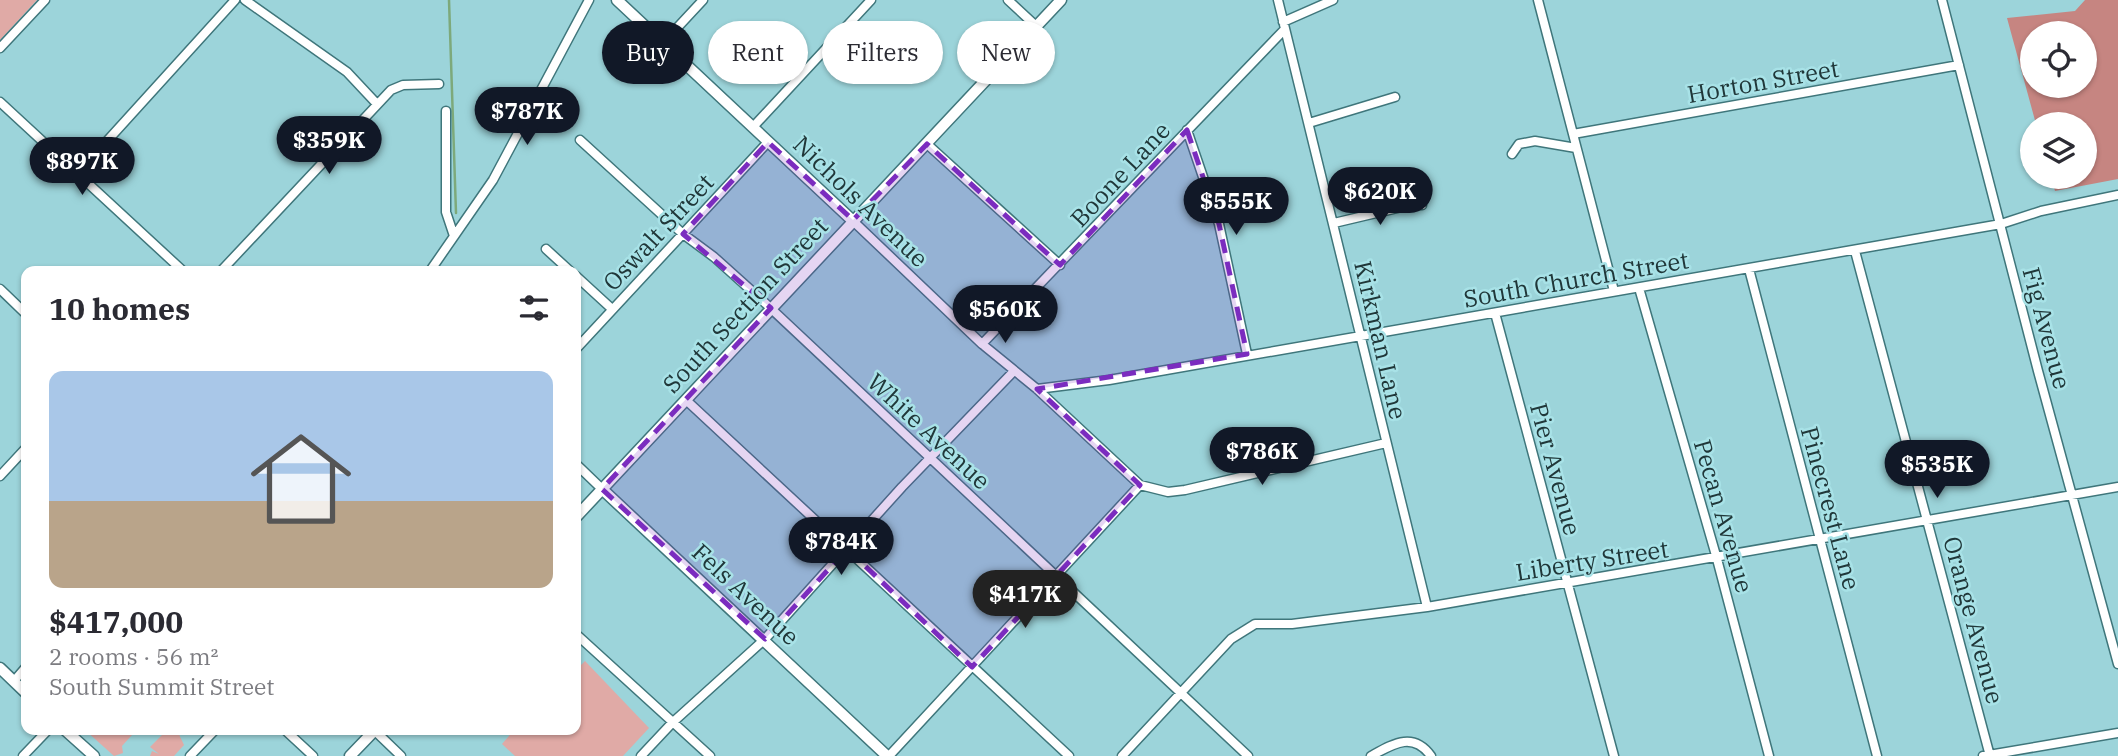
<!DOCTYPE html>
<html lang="en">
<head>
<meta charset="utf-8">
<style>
	:root { --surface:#fff; --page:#f2f2f3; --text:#2b2b33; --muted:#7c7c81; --line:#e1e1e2; --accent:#111827 }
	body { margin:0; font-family:"IBM Plex Serif",serif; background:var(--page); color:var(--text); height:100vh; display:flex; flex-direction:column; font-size:26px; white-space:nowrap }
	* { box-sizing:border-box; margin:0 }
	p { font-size:23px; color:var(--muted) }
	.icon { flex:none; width:38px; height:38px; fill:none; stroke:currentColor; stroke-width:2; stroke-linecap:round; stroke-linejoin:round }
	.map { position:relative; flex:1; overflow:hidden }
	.side { position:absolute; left:21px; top:266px; width:560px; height:469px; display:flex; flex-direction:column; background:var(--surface); border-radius:14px; box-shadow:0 2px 5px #0004 }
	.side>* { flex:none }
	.banner { position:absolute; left:602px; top:21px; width:665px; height:63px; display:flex; gap:14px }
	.tools { position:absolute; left:2020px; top:21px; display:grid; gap:14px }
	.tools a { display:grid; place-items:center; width:77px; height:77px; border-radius:50%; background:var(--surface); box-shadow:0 2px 5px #0004; font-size:35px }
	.price { position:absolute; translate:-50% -60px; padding:0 16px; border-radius:24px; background:var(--accent); color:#fff; font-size:23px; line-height:46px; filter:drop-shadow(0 2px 4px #0008) }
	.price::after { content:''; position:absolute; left:50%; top:42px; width:21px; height:16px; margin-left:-10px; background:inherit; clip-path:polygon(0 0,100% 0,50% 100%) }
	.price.active { background:#222; color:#fff }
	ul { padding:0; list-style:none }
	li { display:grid; align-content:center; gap:14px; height:371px; padding:0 28px }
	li+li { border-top:2px solid var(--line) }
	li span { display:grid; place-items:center; height:217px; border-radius:14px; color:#555 }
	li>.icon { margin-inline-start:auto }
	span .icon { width:126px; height:126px; fill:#fffc; stroke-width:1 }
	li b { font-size:30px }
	h2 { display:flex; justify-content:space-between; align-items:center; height:84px; padding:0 28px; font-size:30px }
	.pill { padding:0 24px; border-radius:32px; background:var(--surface); box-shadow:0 2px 5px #0004; font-size:24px; line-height:63px }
	.pill.active { background:var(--accent); color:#fff }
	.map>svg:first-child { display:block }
</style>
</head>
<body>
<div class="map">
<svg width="2118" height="756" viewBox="0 0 2118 756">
	<rect width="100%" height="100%" fill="#9cd4da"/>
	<path fill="#e0aaa6" d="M0,0H37L0,40Z
		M585,661L649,728L623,756H515L502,744L514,730H576V670Z
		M85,730H126L132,735L122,746L123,753L114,756Z
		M167,730H177L184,745L174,756H150L152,751L159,754L150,747Z"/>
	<path fill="#c68581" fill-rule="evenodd" d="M2085,0H2118V179L2055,191L2051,177H2084V124H2036L2007,18L2075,11ZM2032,33H2084V86H2032Z"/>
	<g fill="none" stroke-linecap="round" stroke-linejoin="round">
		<path stroke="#7da97b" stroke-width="2.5" d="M449,0L456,213"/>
		<defs>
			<path id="minor" d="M245,0L347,72L377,104
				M1008,0L1036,26
				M1278,0L1427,607
				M1538,0L1614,291
				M1942,0L2038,371L2118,664
				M1283,22L1333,0
				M663,43L703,0
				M0,48L45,0
				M0,102L183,271
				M446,111V212L454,236
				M1309,123L1395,97
				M753,127L871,0
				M1187,130L1219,224L1247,354
				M1573,134L1959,65
				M580,140L683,234L714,257L764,302L1248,756
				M927,144L1060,265
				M1512,154L1519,144L1535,141L1576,148
				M78,173L235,0
				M853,221L982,344L1037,389L1140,485L1168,492L1185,490L1386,443
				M1334,223L1406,206L1422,205
				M546,249L570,271
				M1855,251L1990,756
				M1749,269L1877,756
				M221,271L391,90L403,85L439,84
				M430,271L493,180L589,0
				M576,276L612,309
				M1639,288L1717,559L1769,756
				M0,289L26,314
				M1495,313L1614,756
				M982,344L1284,30
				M576,349L768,142
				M1037,389L1109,380L2001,224L2041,211L2118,195
				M686,400L1069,756
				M576,464L602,489
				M0,476L26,448
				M576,634L710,756
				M14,681L26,667
				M285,730L313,756
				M374,730L401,756
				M23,756L48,730
				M190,756L215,730
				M641,756L672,723L765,639L902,487L1013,372
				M889,756L1140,485
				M1122,756L1231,639L1255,624H1292L1427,607L2118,487
				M1371,756C1393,744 1413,731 1431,756
				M1983,756L2118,733"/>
			<path id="tertiary" d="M617,0L853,221
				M602,489L887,756
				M576,517L1061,0
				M0,668L26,693
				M65,730L94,756
				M350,756L375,730"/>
		</defs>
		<use href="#minor" stroke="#3f767b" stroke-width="11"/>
		<use href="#tertiary" stroke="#3f767b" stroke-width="13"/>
		<use href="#minor" stroke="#fff" stroke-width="8"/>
		<use href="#tertiary" stroke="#fff" stroke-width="10"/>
	</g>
	<path fill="#7b2cbf" fill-opacity="0.2" stroke="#7b2cbf" stroke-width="5" stroke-dasharray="14 9" stroke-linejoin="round" d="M1187,130L1219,224L1247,354L1037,389L1140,485L972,667L847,549L765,639L602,489L771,308L683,234L768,142L853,220L927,144L1060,265Z"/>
	<g text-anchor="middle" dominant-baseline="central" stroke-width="5" stroke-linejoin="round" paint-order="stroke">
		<g font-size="24" fill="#203739" stroke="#a8e2e7">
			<text transform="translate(1763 81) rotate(-10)">Horton Street</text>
			<text transform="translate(1120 174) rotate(-47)">Boone Lane</text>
			<text transform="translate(861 201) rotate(44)">Nichols Avenue</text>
			<text transform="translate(658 232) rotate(-47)">Oswalt Street</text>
			<text transform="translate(1576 279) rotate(-10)">South Church Street</text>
			<text transform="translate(745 305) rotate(-47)">South Section Street</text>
			<text transform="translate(2047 328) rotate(75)">Fig Avenue</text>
			<text transform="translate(1381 340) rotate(77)">Kirkman Lane</text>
			<text transform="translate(929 431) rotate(43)">White Avenue</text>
			<text transform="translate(1556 469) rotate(75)">Pier Avenue</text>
			<text transform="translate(1831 508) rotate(75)">Pinecrest Lane</text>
			<text transform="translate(1724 516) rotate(74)">Pecan Avenue</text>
			<text transform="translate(1592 560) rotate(-9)">Liberty Street</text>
			<text transform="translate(746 594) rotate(43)">Fels Avenue</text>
			<text transform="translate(1974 620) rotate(75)">Orange Avenue</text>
		</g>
	</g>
</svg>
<div class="tools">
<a><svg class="icon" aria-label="locate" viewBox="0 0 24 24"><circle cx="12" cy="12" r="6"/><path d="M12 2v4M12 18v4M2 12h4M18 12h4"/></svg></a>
<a><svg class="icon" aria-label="layers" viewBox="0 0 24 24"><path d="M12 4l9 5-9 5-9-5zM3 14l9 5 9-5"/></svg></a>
</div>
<b class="price" style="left:527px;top:147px">$787K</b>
<b class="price" style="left:329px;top:176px">$359K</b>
<b class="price" style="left:82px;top:197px">$897K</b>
<b class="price" style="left:1380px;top:227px">$620K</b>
<b class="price" style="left:1236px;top:237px">$555K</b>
<b class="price" style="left:1005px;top:345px">$560K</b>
<b class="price" style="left:1262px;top:487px">$786K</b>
<b class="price" style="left:1937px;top:500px">$535K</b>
<b class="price" style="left:841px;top:577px">$784K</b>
<b class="price active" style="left:1025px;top:630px">$417K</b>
<div class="banner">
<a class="pill active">Buy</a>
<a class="pill">Rent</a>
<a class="pill">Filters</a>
<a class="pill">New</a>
</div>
<section class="side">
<h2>10 homes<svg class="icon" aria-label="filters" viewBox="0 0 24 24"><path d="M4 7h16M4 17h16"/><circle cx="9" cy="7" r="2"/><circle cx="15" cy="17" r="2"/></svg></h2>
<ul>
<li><span style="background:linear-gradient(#a9c7e8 60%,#b9a48a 0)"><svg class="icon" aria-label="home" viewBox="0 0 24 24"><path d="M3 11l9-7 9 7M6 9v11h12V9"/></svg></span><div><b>$417,000</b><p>2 rooms · 56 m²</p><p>South Summit Street</p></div></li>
</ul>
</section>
</div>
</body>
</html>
